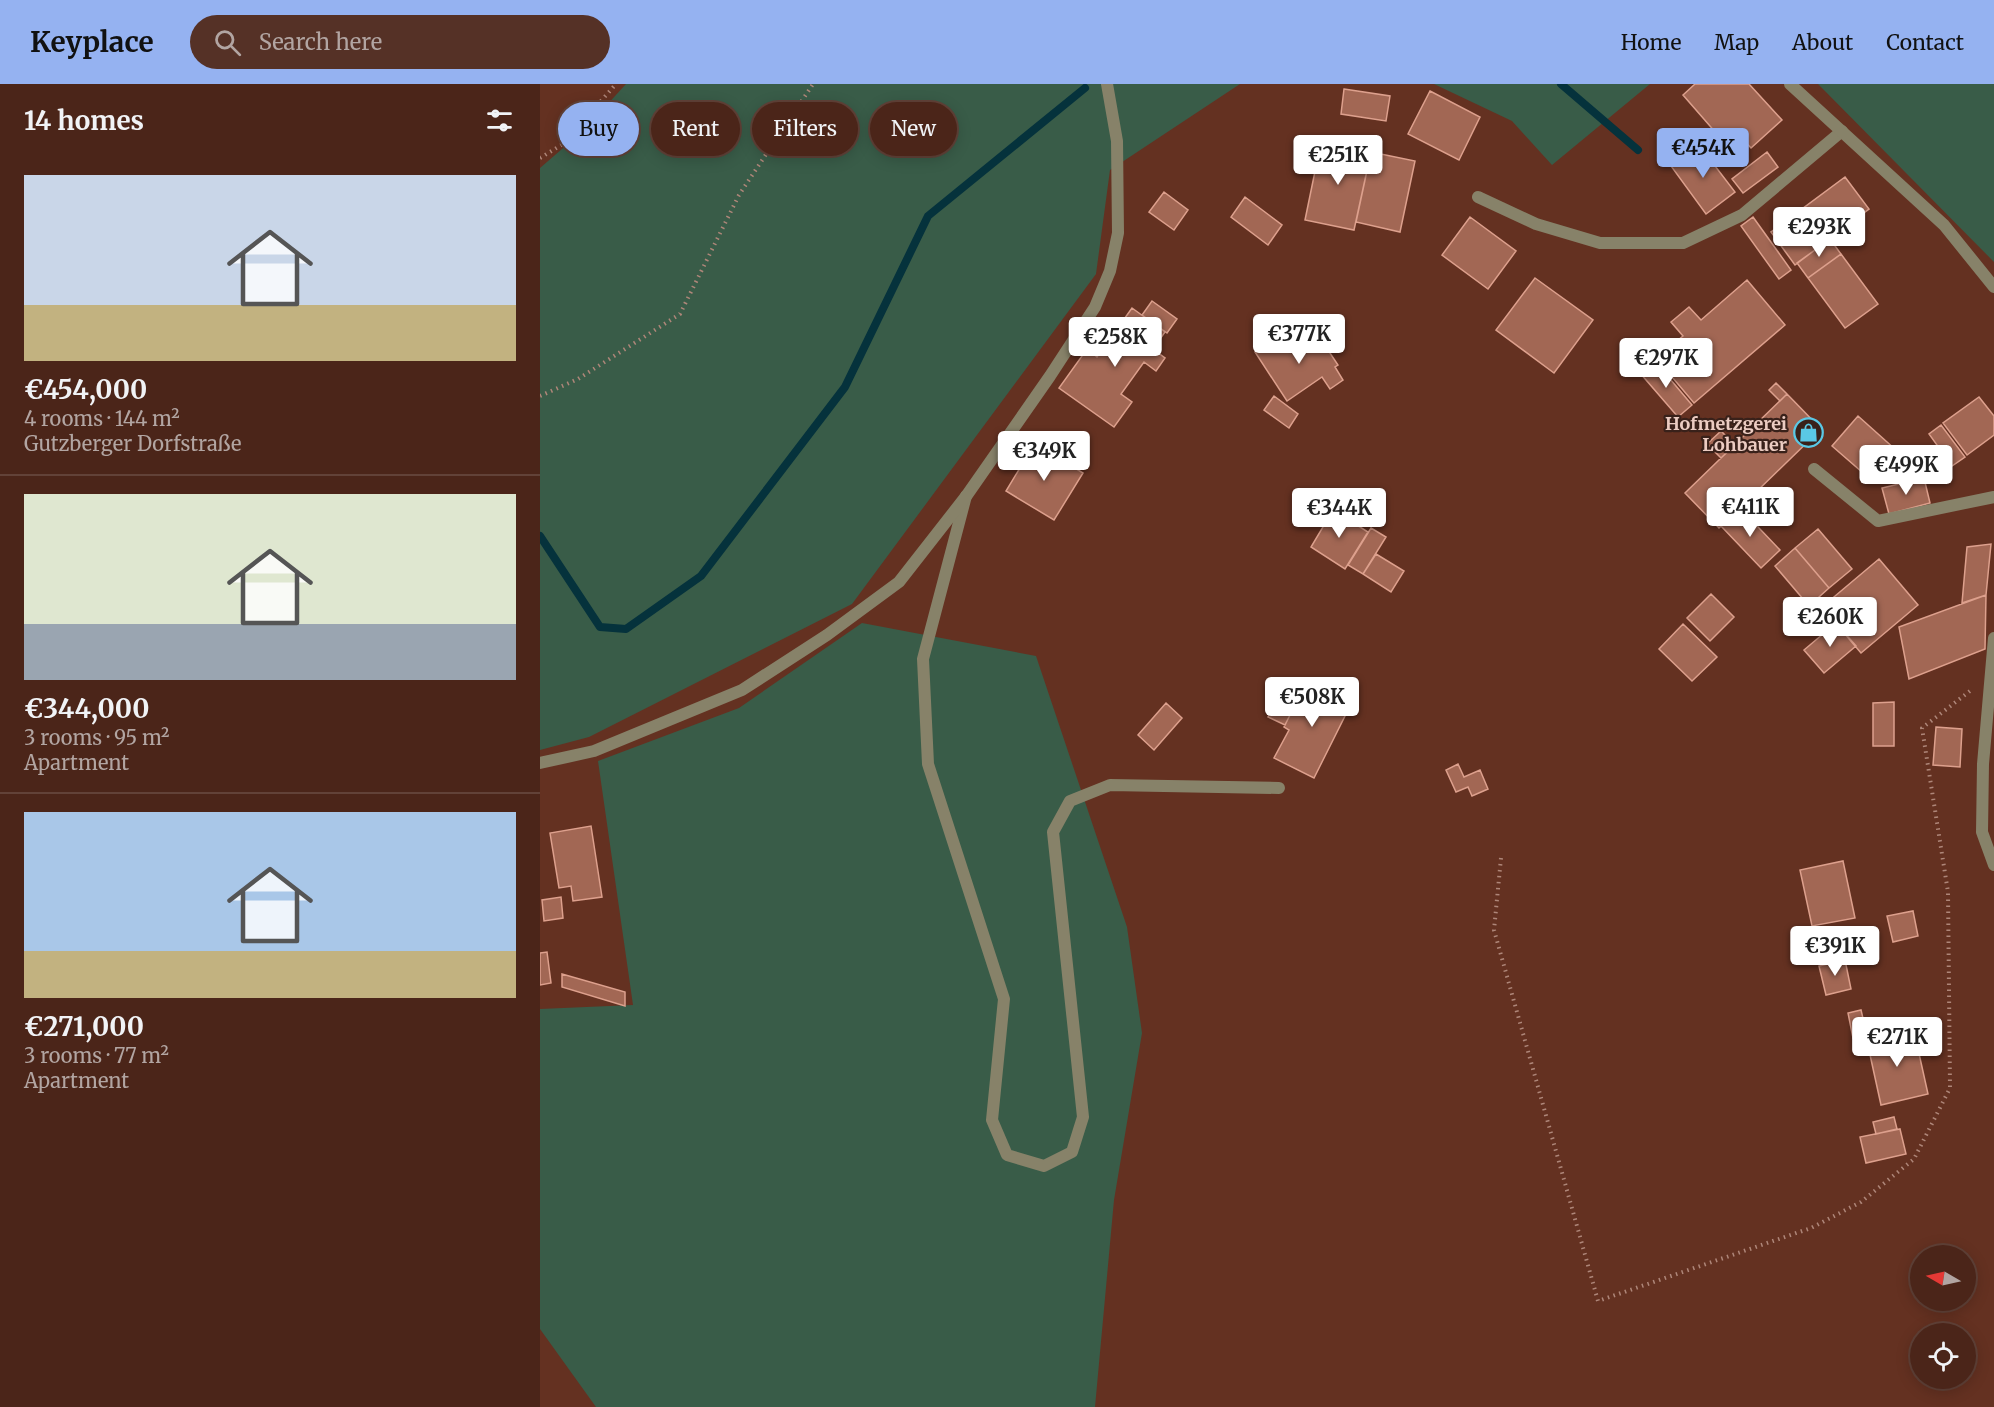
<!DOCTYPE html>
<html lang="en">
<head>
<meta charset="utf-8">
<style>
	:root { --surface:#4b2519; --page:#553126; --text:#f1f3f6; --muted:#b2a5a2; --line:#624238; --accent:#95b2f1 }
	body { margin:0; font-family:Merriweather,serif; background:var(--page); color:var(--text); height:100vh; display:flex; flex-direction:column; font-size:22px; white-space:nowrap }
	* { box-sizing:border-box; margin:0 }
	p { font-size:20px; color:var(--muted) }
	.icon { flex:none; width:33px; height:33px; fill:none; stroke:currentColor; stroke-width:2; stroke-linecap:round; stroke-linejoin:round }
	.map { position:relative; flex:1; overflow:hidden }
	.sheet { display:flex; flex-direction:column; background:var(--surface); width:540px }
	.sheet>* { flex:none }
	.top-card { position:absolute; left:18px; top:18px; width:570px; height:54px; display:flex; gap:12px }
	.needle { width:39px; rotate:279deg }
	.buttons { position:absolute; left:1370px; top:1161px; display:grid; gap:12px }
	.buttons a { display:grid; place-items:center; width:66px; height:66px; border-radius:50%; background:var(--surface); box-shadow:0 3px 15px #0003,0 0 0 2px var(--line); font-size:30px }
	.price { position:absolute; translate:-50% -51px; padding:0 14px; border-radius:6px; background:#fff; color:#222; font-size:20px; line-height:39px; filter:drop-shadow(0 2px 3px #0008) }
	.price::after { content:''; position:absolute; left:50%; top:36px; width:18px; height:14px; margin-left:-9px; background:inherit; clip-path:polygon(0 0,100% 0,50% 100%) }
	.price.selected { background:var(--accent); color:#111 }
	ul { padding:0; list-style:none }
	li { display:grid; align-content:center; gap:12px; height:318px; padding:0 24px }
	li+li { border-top:2px solid var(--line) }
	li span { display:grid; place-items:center; height:186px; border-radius:0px; color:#555 }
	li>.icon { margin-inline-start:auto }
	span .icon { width:108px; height:108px; fill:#fffc; stroke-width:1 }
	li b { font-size:26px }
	h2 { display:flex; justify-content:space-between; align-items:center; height:72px; padding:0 24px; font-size:26px }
	.pill { padding:0 21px; border-radius:27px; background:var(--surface); box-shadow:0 3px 15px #0003,0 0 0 2px var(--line); font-size:21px; line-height:54px }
	.pill.selected { background:var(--accent); color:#111 }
	header { display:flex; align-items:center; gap:36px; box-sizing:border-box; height:84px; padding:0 30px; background:var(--accent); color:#111 }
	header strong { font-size:28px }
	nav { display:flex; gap:33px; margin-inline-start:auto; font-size:21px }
	.search { width:420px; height:54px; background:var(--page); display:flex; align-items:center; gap:15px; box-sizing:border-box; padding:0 21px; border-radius:33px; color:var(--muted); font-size:22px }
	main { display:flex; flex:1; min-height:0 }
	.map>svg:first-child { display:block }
</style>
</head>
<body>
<header>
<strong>Keyplace</strong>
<div class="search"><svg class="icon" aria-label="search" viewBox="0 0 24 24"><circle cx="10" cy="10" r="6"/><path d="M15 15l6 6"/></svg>Search here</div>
<nav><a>Home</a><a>Map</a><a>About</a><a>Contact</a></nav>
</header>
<main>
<section class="sheet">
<h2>14 homes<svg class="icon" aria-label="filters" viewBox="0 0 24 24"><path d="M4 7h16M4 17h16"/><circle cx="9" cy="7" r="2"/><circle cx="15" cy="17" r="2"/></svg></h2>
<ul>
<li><span style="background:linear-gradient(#c9d6e8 70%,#c2b280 0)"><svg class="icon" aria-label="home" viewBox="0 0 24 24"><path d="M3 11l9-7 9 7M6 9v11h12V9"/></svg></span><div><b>€454,000</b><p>4 rooms · 144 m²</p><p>Gutzberger Dorfstraße</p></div></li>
<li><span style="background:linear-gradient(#dfe7d0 70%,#9aa5b1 0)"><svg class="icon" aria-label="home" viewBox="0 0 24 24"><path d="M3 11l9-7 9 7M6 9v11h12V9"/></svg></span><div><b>€344,000</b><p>3 rooms · 95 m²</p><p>Apartment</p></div></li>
<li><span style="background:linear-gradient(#a9c7e8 75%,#c2b280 0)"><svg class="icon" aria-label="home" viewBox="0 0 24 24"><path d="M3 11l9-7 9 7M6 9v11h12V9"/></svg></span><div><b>€271,000</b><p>3 rooms · 77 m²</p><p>Apartment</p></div></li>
</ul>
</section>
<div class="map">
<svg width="1454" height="1323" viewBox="0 0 1454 1323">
	<rect width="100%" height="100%" fill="#643121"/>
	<path fill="#395c48" d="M86,0H700L570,86L556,190L312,520L49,653L0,666V84L44,46Z
		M894,0H1110L1012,81L972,37Z
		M1278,0H1454V178Z
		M322,539L496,572L587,843L602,949L574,1116L555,1323H56L0,1245V925L93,921L58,677L199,624Z"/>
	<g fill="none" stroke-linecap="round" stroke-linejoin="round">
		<path stroke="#05323c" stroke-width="8" d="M1021,0L1098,66
			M0,452L60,543L86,545L161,492L305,303L388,132L545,4"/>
	</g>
	<path fill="#a26754" stroke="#dda08d" stroke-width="1.5" d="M1155,0H1209L1242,36L1211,64L1195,46L1183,57L1143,11Z
		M804,5L850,12L846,37L801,30Z
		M890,7L940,33L919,76L868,50Z
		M795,60L831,68L814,146L765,136L780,63L794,66Z
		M1159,61L1195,108L1166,130L1131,82Z
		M831,68L875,77L860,148L816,138Z
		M1227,68L1238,83L1203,109L1192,95Z
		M1305,93L1329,125L1255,181L1231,148Z
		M624,108L648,126L634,146L609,128Z
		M705,113L742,141L728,161L691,133Z
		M930,133L976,167L948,205L902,171Z
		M1213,133L1251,186L1239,195L1201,142Z
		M1290,155L1301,170L1268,194L1257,179Z
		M1301,170L1338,220L1305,244L1268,194Z
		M995,194L1053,236L1014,289L956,246Z
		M1207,196L1245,241L1154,319L1116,274L1143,252L1131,238L1149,223L1161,236Z
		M612,217L637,235L627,249L602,231Z
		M592,224L625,248L613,265L625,274L616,287L604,278L581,310L592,318L574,343L519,304L547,265L557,273Z
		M776,248L798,281L795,283L803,296L790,305L782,293L747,317L715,268L739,252L749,267Z
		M1114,276L1152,321L1138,333L1100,289Z
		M1236,299L1247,310L1240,317L1229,306Z
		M1247,310L1281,345L1179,444L1145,409Z
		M734,312L758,330L749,344L724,326Z
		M1439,313L1454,332V351L1427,371L1403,339Z
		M1318,332L1356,366L1330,395L1292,362Z
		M1401,341L1425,373L1412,382L1389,350Z
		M1181,347L1195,361L1181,374L1167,360Z
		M495,359L543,389L514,436L466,407Z
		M1384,394L1390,419L1349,430L1342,404Z
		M1200,424L1240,466L1221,484L1181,442Z
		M793,426L828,448L805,485L771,463Z
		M831,444L846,453L823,490L808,481Z
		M1278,445L1312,485L1289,504L1255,464Z
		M1451,460L1446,511L1422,519L1427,463Z
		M1255,464L1289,504L1269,522L1235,482Z
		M836,470L864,487L851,508L823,490Z
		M1339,475L1378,521L1321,569L1282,523Z
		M1171,510L1194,533L1170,557L1147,534Z
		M1446,511L1445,565L1369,595L1359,543Z
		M1296,539L1316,562L1284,589L1264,566Z
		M1143,540L1177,573L1152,597L1119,565Z
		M748,595L764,603L745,641L728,633Z
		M768,595L812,618L774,694L734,674L749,646L744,643Z
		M1354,618V662H1333V619Z
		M626,619L642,634L614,666L598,651Z
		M1396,643L1422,645L1420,683L1393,681Z
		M918,680L924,693L940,686L948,705L932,712L928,703L916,708L906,686Z
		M51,742L62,813L33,817L31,802L19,804L10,749Z
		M1303,777L1315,834L1272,842L1260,786Z
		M21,813L23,834L4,837L2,816Z
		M1373,827L1378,852L1353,858L1347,832Z
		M7,868L11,899L0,901V869Z
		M1305,876L1311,905L1286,911L1279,882Z
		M22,890L85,908V922L22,903Z
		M1321,926L1327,951L1313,954L1308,929Z
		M1374,947L1388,1010L1341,1021L1327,957Z
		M1354,1033L1357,1045L1336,1050L1333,1038Z
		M1360,1045L1366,1070L1326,1079L1320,1053Z"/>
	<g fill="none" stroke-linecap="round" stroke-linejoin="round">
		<path stroke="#ae8679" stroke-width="4" stroke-dasharray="1.5 4.5" stroke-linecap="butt" d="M0,74L23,60L76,0
			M0,312L38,295L140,230L199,111L273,0
			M961,774L954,846L1058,1217L1271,1144L1321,1118L1374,1075L1410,1004L1408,808L1382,644L1430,607"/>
		<path stroke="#878269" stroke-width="12" d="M938,113L996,140L1060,159H1143L1202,131L1302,47
			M1274,385L1338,437L1454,413
			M426,412L383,575L388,680L464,915L452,1036L467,1071L504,1082L532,1068L543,1033L513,748L530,717L570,701L739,704"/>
		<path stroke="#878269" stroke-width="12" d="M1250,0L1404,141L1454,203
			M1454,554L1443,680L1442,748L1454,781
			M0,679L54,667L202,606L287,551L359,498L427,411L510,292L555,223L570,187L578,149L577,57L567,0"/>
	</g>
	<defs>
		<symbol id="shop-ring" viewBox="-11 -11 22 22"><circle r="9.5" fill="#39211a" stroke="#5ac8e5" stroke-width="1.5"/><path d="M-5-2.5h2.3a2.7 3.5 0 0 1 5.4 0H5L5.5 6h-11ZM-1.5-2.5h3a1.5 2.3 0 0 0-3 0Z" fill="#5ac8e5"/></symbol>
	</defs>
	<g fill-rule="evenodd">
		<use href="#shop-ring" x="1252" y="332" width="33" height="33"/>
	</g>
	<g text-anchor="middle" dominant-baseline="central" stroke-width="4.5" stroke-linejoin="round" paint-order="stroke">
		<g font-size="18" font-weight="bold" fill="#ecccc2" stroke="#39211a" text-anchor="end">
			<text x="1247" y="339">Hofmetzgerei<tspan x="1247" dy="21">Lohbauer</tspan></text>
		</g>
	</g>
</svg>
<div class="buttons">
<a><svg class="needle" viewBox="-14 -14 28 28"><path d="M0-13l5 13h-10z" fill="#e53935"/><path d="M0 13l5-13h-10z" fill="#b2a5a2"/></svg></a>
<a><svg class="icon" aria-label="locate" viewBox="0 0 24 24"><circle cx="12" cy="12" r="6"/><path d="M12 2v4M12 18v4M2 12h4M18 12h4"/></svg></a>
</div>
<b class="price selected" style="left:1163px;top:95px">€454K</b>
<b class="price" style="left:798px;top:102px">€251K</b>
<b class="price" style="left:1279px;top:174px">€293K</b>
<b class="price" style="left:759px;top:281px">€377K</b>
<b class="price" style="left:575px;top:284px">€258K</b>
<b class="price" style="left:1126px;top:305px">€297K</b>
<b class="price" style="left:504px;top:398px">€349K</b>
<b class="price" style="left:1366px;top:412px">€499K</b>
<b class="price" style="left:1210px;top:454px">€411K</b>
<b class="price" style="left:799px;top:455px">€344K</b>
<b class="price" style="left:1290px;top:564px">€260K</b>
<b class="price" style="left:772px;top:644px">€508K</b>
<b class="price" style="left:1295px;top:893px">€391K</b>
<b class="price" style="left:1357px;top:984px">€271K</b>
<div class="top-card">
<a class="pill selected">Buy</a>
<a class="pill">Rent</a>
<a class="pill">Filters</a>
<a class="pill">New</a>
</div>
</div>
</main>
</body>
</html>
